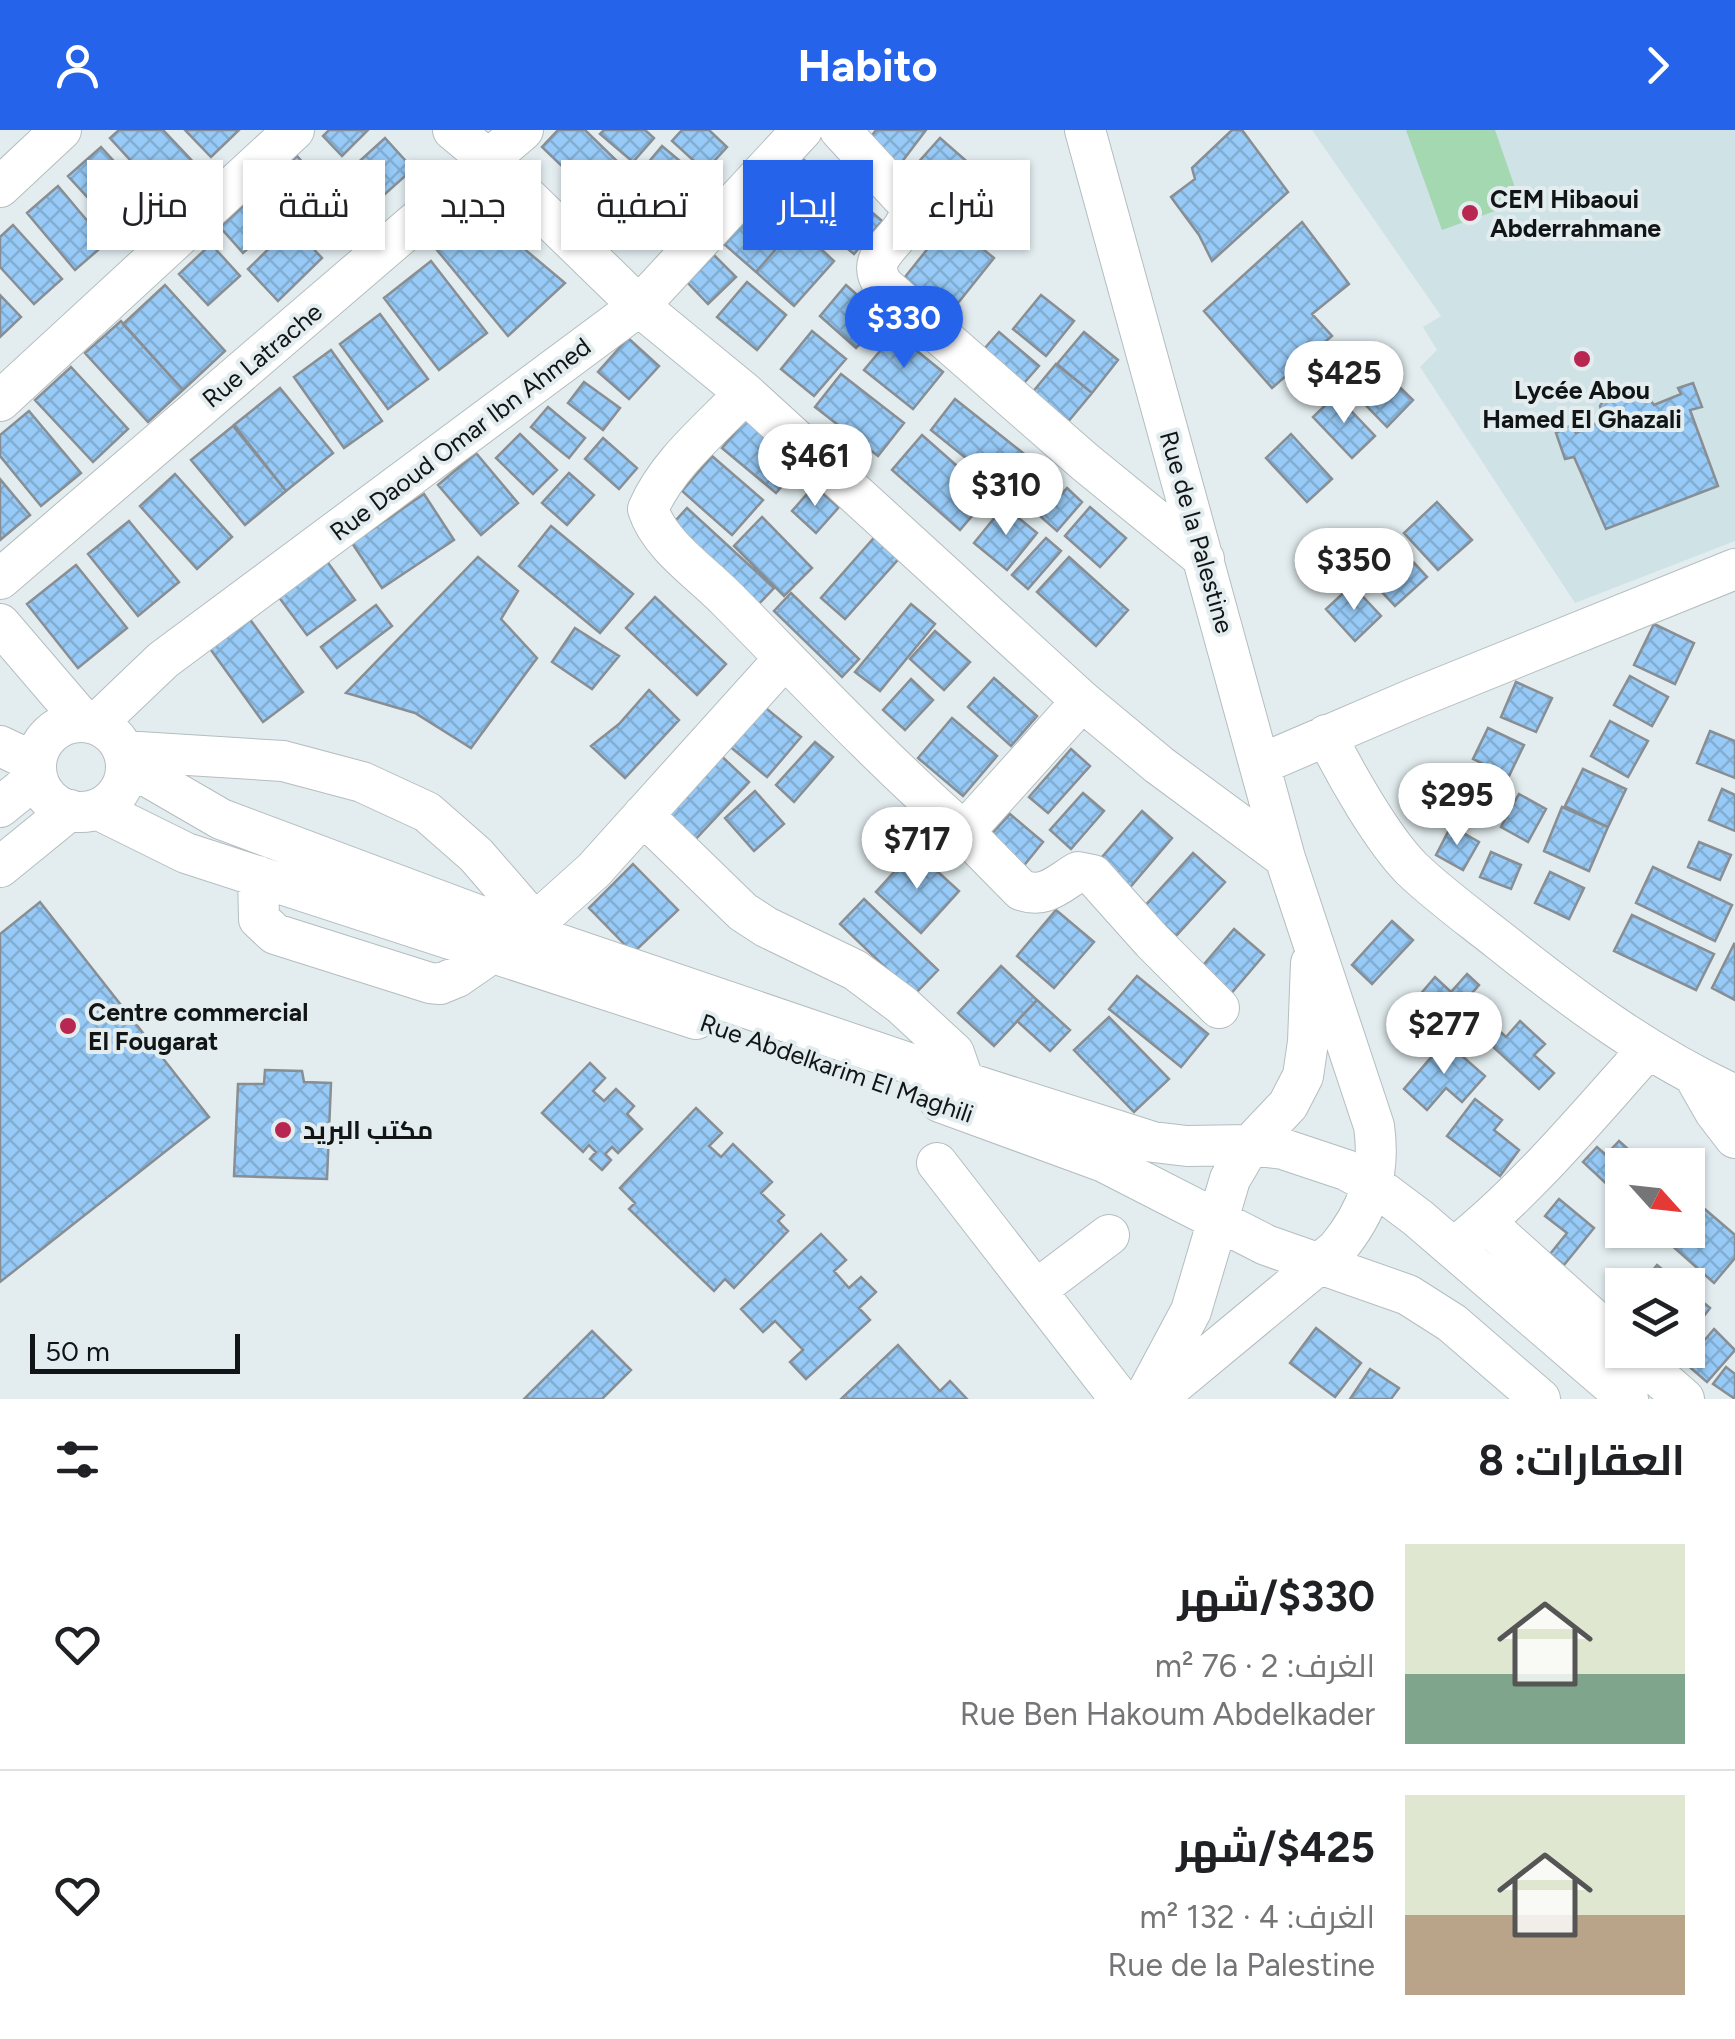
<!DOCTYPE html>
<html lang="ar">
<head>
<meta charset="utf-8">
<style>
	:root { --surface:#fff; --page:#f6f6f6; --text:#202124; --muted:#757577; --line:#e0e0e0; --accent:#2563eb }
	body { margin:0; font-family:Figtree,Cairo,sans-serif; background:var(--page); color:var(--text); direction:rtl; height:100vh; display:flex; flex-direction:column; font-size:38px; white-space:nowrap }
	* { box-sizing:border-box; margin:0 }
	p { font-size:32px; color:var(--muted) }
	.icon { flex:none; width:55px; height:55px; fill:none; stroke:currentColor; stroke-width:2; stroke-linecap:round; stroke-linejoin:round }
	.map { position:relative; height:1269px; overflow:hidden; direction:ltr }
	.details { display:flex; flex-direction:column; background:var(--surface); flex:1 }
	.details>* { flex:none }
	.guide { position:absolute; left:30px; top:30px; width:1000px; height:90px; direction:rtl; display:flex; gap:20px }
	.needle { width:65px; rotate:117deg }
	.buttons { position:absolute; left:1605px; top:1018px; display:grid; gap:20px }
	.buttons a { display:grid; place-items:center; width:100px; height:100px; border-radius:0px; background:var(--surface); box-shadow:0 2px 8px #0004; font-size:50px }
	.scale { position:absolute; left:30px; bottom:25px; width:210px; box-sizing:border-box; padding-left:10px; border:5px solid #121516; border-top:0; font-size:28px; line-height:35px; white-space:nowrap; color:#121516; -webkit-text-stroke:8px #e3edef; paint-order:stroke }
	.price { position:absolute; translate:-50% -85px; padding:0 22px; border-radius:35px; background:#fff; color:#222; font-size:32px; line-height:65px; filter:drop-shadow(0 2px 5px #0008) }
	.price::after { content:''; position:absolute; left:50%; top:60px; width:30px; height:22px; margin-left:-15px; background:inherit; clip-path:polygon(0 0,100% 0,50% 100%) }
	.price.on { background:var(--accent); color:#fff }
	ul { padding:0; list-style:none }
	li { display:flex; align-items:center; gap:30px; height:250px; padding:0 50px }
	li+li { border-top:2px solid var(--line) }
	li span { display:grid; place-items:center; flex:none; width:280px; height:200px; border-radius:0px; color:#555 }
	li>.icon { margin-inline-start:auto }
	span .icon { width:120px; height:120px; fill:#fffc; stroke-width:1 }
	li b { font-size:42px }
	h2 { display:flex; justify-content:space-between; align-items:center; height:120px; padding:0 50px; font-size:42px }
	.chip { padding:0 35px; border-radius:0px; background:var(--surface); box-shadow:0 2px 8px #0004; font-size:35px; line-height:90px }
	.chip.on { background:var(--accent); color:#fff }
	header { display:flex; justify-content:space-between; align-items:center; height:130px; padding:0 50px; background:var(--accent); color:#fff; font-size:45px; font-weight:700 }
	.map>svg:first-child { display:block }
</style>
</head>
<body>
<header><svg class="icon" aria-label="forward" viewBox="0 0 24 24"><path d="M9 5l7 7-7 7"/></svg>Habito<svg class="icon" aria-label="person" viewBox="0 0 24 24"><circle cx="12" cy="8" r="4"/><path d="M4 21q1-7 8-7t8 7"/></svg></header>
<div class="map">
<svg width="1735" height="1269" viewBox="0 0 1735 1269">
	<defs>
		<pattern id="building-cross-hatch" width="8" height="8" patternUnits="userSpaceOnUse" patternTransform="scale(2.5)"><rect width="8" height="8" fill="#97caf6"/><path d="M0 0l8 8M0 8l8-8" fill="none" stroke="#81add2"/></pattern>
	</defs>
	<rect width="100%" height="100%" fill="#e3edef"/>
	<path fill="#cfe2e6" d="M1312,0H1735V411L1575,473L1420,237L1437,220L1423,197L1441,186Z"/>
	<path fill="#a3d8b0" d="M1406,0H1495L1520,72L1442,100Z"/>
	<path fill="url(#building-cross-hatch)" stroke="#888e93" stroke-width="2.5" d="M119,0H163L197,36L164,67L110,8Z
		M185,0H239L211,27Z
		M329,0H368L342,26L323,6Z
		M558,0H585L621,35L592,65L542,17Z
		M604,0H645L654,8L633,32L600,4Z
		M682,0H709L727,17L705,41L672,11Z
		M876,0H926L898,37L867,12Z
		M1232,0H1242L1288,62L1212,131L1199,105L1171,67L1195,49L1192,38Z
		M385,8L413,39L347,98L320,67Z
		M940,8L997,58L965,96L907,45Z
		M662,16L700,48L680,72L642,40Z
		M101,17L153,74L121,104L68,46Z
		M793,22L833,51L809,83L770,53Z
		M297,26L320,52L243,123L220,97Z
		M640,41L673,75L638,111L604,77Z
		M58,56L106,113L75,140L27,83Z
		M848,62L882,91L854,124L820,96Z
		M765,68L796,96L756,142L724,114Z
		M485,86L565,153L508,206L432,114L451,96L463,106Z
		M949,92L994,128L942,193L897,157Z
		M1302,92L1349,154L1312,184L1332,206L1272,258L1204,181Z
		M13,95L62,149L34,174L0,137V107Z
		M292,96L322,128L278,171L248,139Z
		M796,96L834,131L794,176L756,142Z
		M211,114L240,146L208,175L179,144Z
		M713,124L736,147L708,174L686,151Z
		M431,131L487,203L439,240L384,168Z
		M747,152L786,185L757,220L717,187Z
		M165,155L225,221L183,260L123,194Z
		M846,155L883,188L856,218L820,186Z
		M0,165L21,187L0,207Z
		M1041,165L1074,191L1046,226L1013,199Z
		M380,184L428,249L388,279L340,214Z
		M121,191L183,260L148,292L85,223Z
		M812,201L846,229L814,266L781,239Z
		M999,202L1039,236L1017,261L977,227Z
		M1084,202L1118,230L1092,263L1057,234Z
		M895,203L943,242L913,279L864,240Z
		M628,208L659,236L629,269L598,242Z
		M331,220L382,291L344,318L294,247Z
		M1374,232L1413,270L1387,297L1349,258Z
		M1056,234L1092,263L1062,299L1026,270Z
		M71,237L128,299L93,332L35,270Z
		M841,244L904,293L878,326L815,277Z
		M584,252L620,278L603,300L568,273Z
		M1693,253L1702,277L1690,280L1718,356L1606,399L1574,327L1565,329L1556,303L1572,295L1576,303L1603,290L1600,276L1608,263L1616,257L1633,255L1641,258L1654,275L1681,264L1678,258Z
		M280,258L333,323L286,361L234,295Z
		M1336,265L1375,306L1352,328L1313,287Z
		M955,269L1028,327L1003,358L931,300Z
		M548,277L585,308L569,328L531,297Z
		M29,281L81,343L41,376L0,326V305Z
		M747,288L801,334L776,363L722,318Z
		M233,296L286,361L245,395L191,330Z
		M520,304L557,340L533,364L496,328Z
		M1291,304L1332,349L1307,372L1266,328Z
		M922,305L990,365L960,400L892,340Z
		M603,308L637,338L619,359L585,329Z
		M476,323L518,373L481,405L438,355Z
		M712,326L763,370L732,405L682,361Z
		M1038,335L1057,351L1032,379L1014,363Z
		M569,343L594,365L567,395L542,373Z
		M175,344L232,407L197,439L140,376Z
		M0,349L30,385L0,410Z
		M814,356L839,377L816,403L792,381Z
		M1067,358L1082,372L1057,401L1041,387Z
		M424,364L454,410L382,458L352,413Z
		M1437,372L1472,410L1438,440L1404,403Z
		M1004,376L1037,403L1007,440L974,413Z
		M1090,377L1126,408L1100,437L1065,406Z
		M687,378L774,458L754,479L668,399Z
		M762,387L812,438L784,466L734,416Z
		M129,391L179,452L138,486L88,424Z
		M551,396L633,464L600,503L519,436Z
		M879,402L903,424L845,489L821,468Z
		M1046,408L1061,421L1028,459L1012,445Z
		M1397,414L1427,447L1395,476L1365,444Z
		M478,427L518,461L501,489L537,528L471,618L415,583L346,563Z
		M1069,427L1128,480L1096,516L1037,462Z
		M326,430L355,470L307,505L278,466Z
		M76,435L127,498L78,538L27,474Z
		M1352,455L1381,486L1355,511L1326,479Z
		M791,463L859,529L842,547L774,481Z
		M655,467L726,534L697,565L626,498Z
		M911,474L935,494L880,561L855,542Z
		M376,475L392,496L337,538L321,517Z
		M246,484L303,562L263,592L206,513Z
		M1654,494L1694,513L1675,554L1634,535Z
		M575,498L619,526L592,559L552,532Z
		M935,501L970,532L944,560L910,529Z
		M1630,546L1668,567L1652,596L1614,575Z
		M994,548L1037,586L1011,616L968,577Z
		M911,549L933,570L905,600L883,580Z
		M1516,552L1552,568L1536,602L1501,587Z
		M649,560L679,590L625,648L591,616L619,594Z
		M762,575L801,607L767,647L728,615Z
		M952,588L997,626L963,666L918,628Z
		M1610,591L1648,611L1628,647L1591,626Z
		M1488,598L1524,615L1509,646L1473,629Z
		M1710,601L1735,611V648L1697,633Z
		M815,612L833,627L794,672L776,655Z
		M1071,619L1090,636L1048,683L1029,667Z
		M716,621L749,652L693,712L661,682Z
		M1583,639L1626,659L1608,697L1565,676Z
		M1722,659L1735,665V701L1709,690Z
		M755,661L784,694L754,721L725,688Z
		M1083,663L1104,681L1071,719L1050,700Z
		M1519,664L1546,679L1528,712L1501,697Z
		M1562,677L1608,697L1589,741L1544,721Z
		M1142,681L1172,708L1121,768L1090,741Z
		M1010,684L1043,712L1022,738L988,708Z
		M1451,696L1479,712L1463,740L1436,725Z
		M1699,712L1731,725L1720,750L1688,737Z
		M914,720L959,761L921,803L876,762Z
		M1491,722L1521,735L1511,759L1480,747Z
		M1193,723L1225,752L1176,806L1144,777Z
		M633,734L678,780L633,823L589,778Z
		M1653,737L1732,775L1715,811L1636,773Z
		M1550,742L1584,758L1569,789L1535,773Z
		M864,769L938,840L914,865L840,794Z
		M40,772L209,987L0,1152V804Z
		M1056,780L1094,812L1054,858L1017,826Z
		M1632,785L1714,824L1696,860L1614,821Z
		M1392,791L1413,810L1372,854L1352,835Z
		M1234,799L1264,825L1229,866L1199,840Z
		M1734,814L1735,815V870L1712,858Z
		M1001,836L1037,870L994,916L958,883Z
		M1467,844L1479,855L1450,888L1445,884L1436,895L1412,874L1435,847L1451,862Z
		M1137,846L1208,904L1181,937L1109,879Z
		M1037,870L1070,900L1050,921L1017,891Z
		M1109,887L1169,949L1134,982L1074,920Z
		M1520,891L1545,914L1534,925L1554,943L1539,959L1479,904L1490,892L1506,907Z
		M1445,911L1485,946L1462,972L1446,958L1427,980L1404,959Z
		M590,933L605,948L593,961L604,971L616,959L634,976L627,984L642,999L618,1023L612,1017L605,1024L611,1030L602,1040L590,1029L596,1022L589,1015L583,1022L542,983Z
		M265,940L302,941L304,952L331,953L327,1049L234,1046L238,954H264Z
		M1475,969L1502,990L1494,1000L1519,1020L1500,1046L1447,1006Z
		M696,978L722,1003L709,1016L721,1027L733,1014L772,1052L761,1063L784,1085L778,1091L788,1101L734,1158L725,1149L714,1161L629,1079L635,1073L620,1058Z
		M1619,1011L1639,1029L1634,1035H1622V1048L1612,1059L1583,1032L1597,1017L1606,1025Z
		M1559,1069L1594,1098L1564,1135L1550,1124L1567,1103L1545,1086Z
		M1700,1075L1735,1105V1128L1714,1153L1668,1112L1678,1100H1688V1089Z
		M821,1104L846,1130L834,1141L849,1158L861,1147L876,1162L859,1178L870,1190L806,1249L790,1232L803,1220L775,1191L763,1202L741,1179Z
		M1657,1135L1682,1155H1641Z
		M1688,1160L1710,1178L1688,1207Z
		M1316,1198L1361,1233L1335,1267L1290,1233Z
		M1714,1199L1735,1220L1707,1252L1685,1233Z
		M592,1201L631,1240L602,1269H524Z
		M898,1215L940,1261L950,1251L967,1269H841Z
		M1726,1237L1735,1244V1269L1713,1254Z
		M1370,1239L1399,1258L1391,1269H1350Z"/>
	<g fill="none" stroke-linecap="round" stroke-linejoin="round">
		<defs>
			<path id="minor" d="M453,0L490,31L639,176L745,263L1082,571L1159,635L1285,728
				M840,0L910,76C910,111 859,122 884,156L1085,332L1204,429
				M1085,0L1285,728L1374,996C1381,1045 1368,1081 1337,1119L1156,1269
				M0,57L61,0
				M745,263C711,299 668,333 648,379C660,416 701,442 728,470C806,549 881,629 964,702L1082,571
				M0,271L294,0
				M0,449L523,0
				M0,494L84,592
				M36 637a45 45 0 1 1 90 0a45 45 0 1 1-90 0Z
				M96,594L163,530L639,176L802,0
				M1326,605C1345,643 1382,709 1412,739C1439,765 1471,788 1500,811C1574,870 1649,926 1735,965
				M0,616L36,633
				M123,621L283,631L362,652L427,682L476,725L535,793
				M126,634L221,689L523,802L964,952L1153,1012L1187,1016L1250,1015L1283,1019L1346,1040L1374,1055L1418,1088L1628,1269
				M1261,634L1413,569L1735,439
				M0,677L37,647
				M97,679L186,723L696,889
				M643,685L743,782L766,797L855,840L902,875L954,923L964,952
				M964,702L1021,760C1045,769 1058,754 1078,742L1093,745L1152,811L1219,878
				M0,737L70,680
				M258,746L259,789L275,804L430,853L440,854L457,847L535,793L594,740L785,528
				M1695,947L1715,982L1735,1008
				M940,972L1104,1032L1266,1115L1408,1165L1452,1193L1540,1269
				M937,1033L1120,1269
				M1486,1093L1622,1215
				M1454,1118C1527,1060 1586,988 1648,919
				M1036,1160L1109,1105
				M1628,1220L1684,1269
				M1145,1267L1191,1181L1230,1049L1250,1015L1288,975L1303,946L1308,912L1311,833"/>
		</defs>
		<use href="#minor" stroke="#b4bdbf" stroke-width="42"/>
		<use href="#minor" stroke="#fff" stroke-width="40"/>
	</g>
	<g fill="#b72751" stroke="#e3edef" stroke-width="4">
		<circle cx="1470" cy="83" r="10"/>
		<circle cx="1582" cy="229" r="10"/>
		<circle cx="68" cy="896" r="10"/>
		<circle cx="283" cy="1000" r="10"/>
	</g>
	<g text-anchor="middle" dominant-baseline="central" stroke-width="8" stroke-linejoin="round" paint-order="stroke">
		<g font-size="25" font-weight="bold" fill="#121516" stroke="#e3edef" text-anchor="start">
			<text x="1490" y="69">CEM Hibaoui<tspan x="1490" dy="29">Abderrahmane</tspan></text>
			<text x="1582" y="260" text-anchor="middle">Lycée Abou<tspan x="1582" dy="29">Hamed El Ghazali</tspan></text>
			<text x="88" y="882">Centre commercial<tspan x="88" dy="29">El Fougarat</tspan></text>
			<text x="303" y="1000">مكتب البريد</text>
		</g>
		<g font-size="25" fill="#121516" stroke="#e3edef">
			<text transform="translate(262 225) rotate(-40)">Rue Latrache</text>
			<text transform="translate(460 309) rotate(-37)">Rue Daoud Omar Ibn Ahmed</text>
			<text transform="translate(1197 402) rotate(74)">Rue de la Palestine</text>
			<text transform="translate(837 938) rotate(19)">Rue Abdelkarim El Maghili</text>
		</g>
	</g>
</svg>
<div class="buttons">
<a><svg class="needle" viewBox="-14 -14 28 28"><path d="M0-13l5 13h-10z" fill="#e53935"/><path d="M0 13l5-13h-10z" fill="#757577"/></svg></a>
<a><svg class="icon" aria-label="layers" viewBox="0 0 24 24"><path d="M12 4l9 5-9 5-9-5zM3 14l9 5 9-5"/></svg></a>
</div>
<div class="scale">50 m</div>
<b class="price on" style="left:904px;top:241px">$330</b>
<b class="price" style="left:1344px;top:296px">$425</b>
<b class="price" style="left:815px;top:379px">$461</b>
<b class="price" style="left:1006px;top:408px">$310</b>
<b class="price" style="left:1354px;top:483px">$350</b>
<b class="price" style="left:1457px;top:718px">$295</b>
<b class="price" style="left:917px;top:762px">$717</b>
<b class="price" style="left:1444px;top:947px">$277</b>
<div class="guide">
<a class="chip">شراء</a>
<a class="chip on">إيجار</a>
<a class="chip">تصفية</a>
<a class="chip">جديد</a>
<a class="chip">شقة</a>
<a class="chip">منزل</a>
</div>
</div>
<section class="details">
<h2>العقارات: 8<svg class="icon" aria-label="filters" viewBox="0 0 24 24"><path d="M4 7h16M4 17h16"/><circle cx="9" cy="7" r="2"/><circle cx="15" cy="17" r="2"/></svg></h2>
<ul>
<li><span style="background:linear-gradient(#dfe7d0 65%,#7fa58c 0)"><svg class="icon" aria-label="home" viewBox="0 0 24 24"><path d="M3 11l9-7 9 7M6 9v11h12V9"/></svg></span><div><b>$330/شهر</b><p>الغرف: 2 · 76 m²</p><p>Rue Ben Hakoum Abdelkader</p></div><svg class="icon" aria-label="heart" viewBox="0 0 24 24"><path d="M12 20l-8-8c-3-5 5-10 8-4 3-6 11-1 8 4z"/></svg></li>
<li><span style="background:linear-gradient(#dfe7d0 60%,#b9a48a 0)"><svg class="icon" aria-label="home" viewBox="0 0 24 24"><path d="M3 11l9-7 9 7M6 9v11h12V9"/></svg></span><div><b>$425/شهر</b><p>الغرف: 4 · 132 m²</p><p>Rue de la Palestine</p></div><svg class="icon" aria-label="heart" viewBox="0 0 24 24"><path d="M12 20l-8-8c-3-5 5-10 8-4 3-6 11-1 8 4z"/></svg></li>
</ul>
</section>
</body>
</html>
